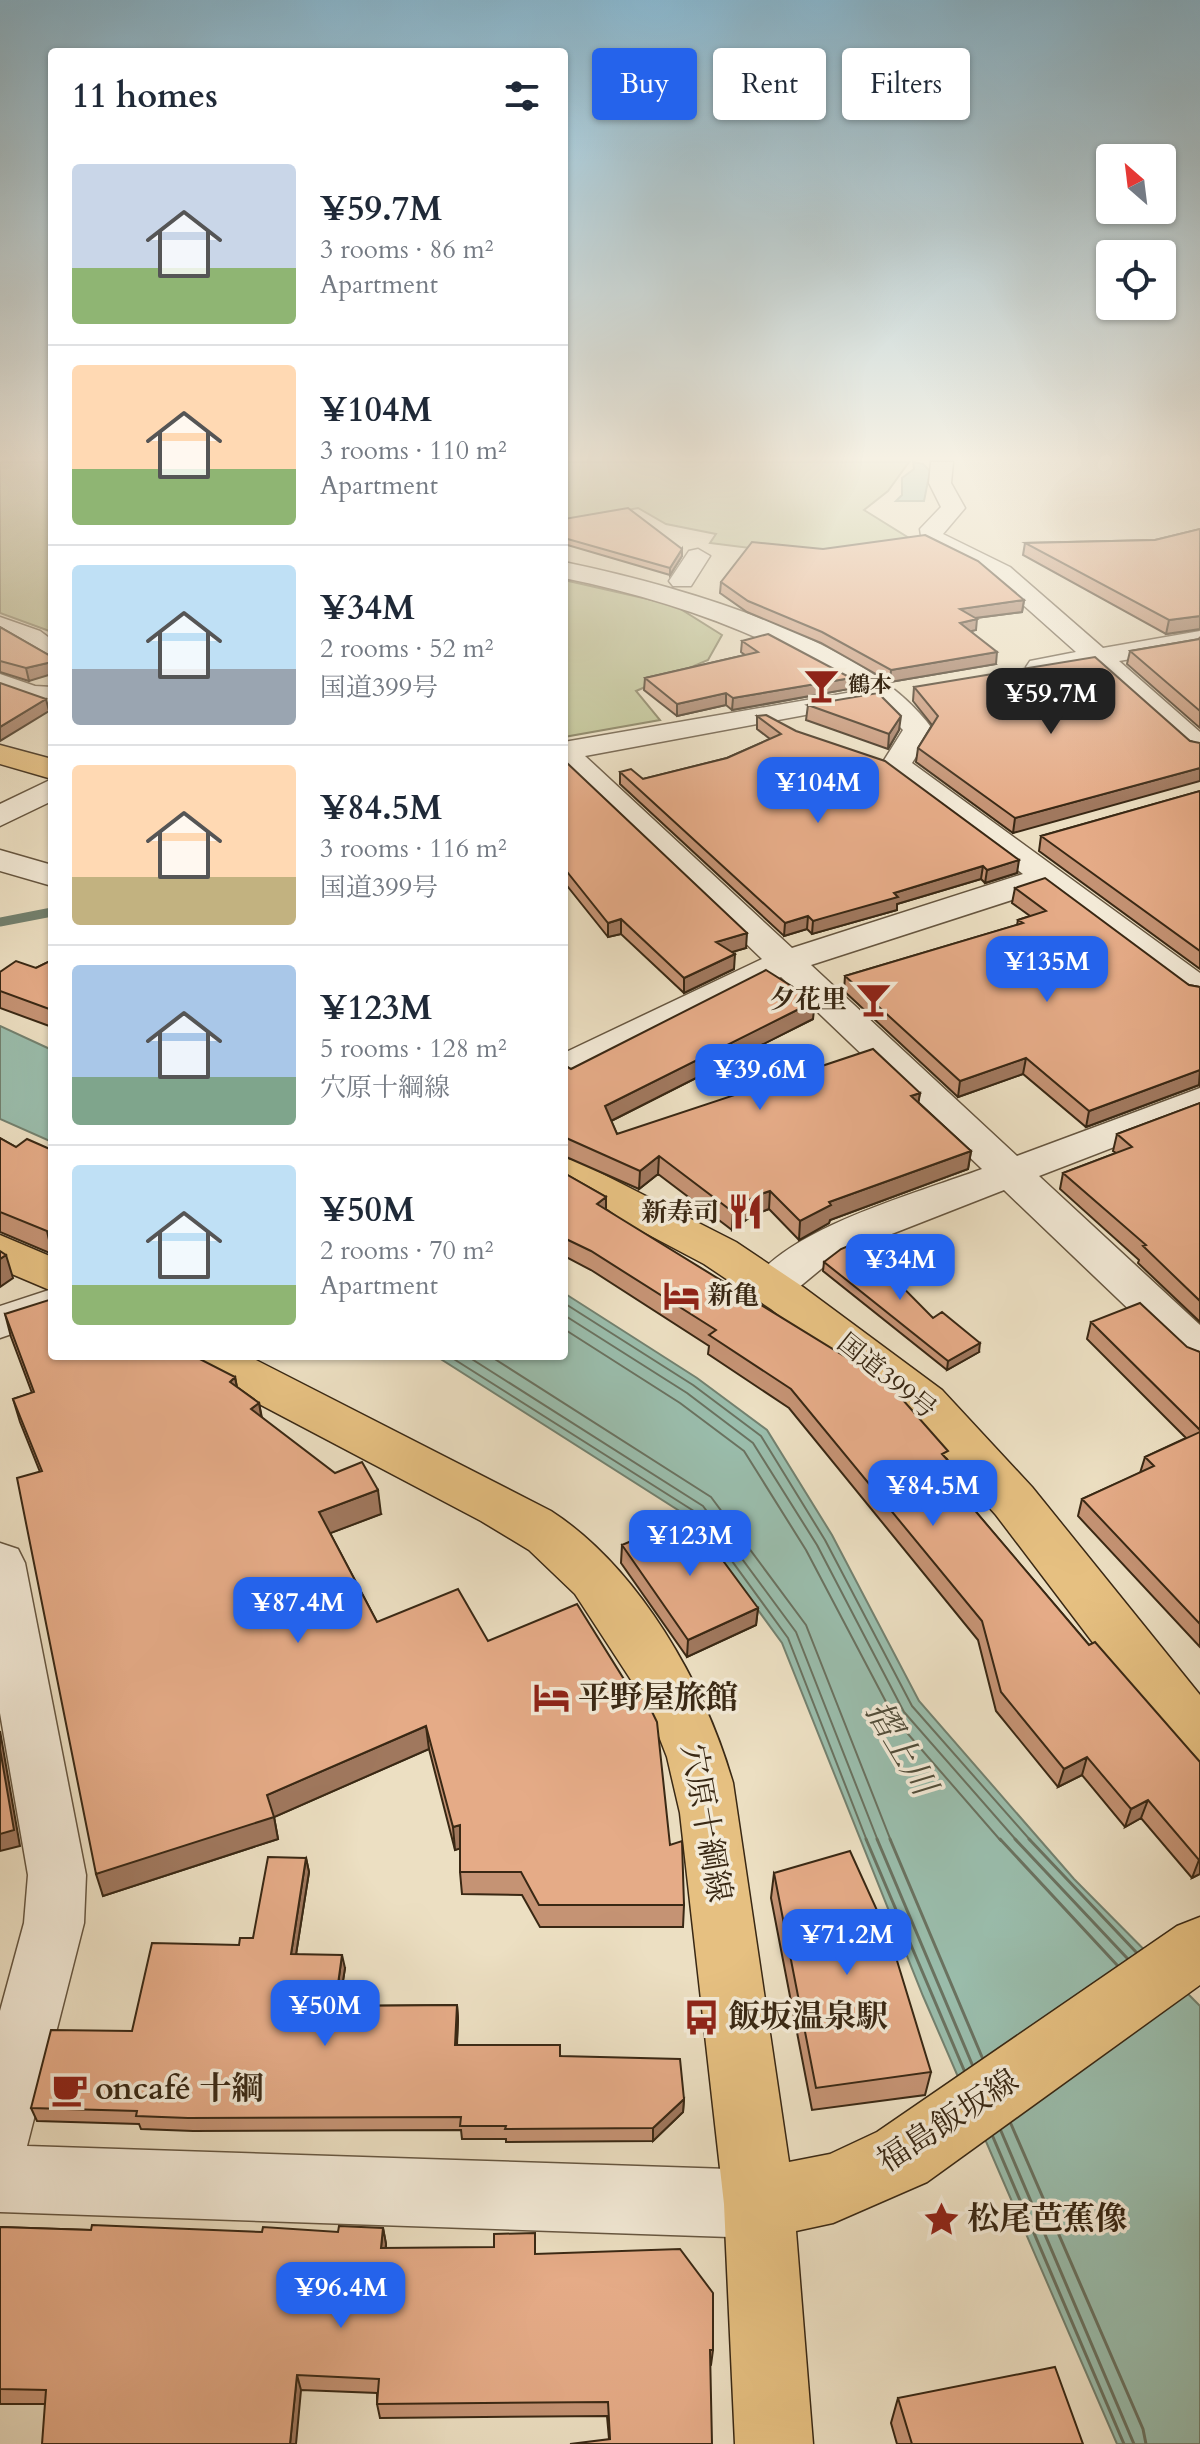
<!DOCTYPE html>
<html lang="en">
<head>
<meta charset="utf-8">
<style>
	:root { --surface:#fff; --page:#f2f2f3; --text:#1f2937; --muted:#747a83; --line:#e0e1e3; --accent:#2563eb }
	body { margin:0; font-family:Cardo,"Noto Serif JP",serif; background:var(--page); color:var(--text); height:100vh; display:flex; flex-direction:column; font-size:30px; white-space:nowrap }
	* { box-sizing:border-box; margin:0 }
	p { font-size:26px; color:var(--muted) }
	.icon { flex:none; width:44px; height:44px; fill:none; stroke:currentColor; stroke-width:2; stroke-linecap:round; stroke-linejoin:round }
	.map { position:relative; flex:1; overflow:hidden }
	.side { position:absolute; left:48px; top:48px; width:520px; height:1312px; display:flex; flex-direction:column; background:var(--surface); border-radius:8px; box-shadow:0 2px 6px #0004 }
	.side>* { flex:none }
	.guide { position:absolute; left:592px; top:48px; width:488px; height:72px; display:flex; gap:16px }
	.needle { width:52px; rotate:332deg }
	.fabs { position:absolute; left:1096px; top:144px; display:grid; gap:16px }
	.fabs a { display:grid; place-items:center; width:80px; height:80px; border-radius:8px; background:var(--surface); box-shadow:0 2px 6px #0004; font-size:40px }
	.price { position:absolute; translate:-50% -68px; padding:0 18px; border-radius:16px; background:var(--accent); color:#fff; font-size:26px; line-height:52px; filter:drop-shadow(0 2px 4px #0008) }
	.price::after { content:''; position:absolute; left:50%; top:48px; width:24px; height:18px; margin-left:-12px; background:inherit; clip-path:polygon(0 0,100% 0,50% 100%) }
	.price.on { background:#222; color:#fff }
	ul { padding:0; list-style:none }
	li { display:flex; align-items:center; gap:24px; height:200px; padding:0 24px }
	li+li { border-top:2px solid var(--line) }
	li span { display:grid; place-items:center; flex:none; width:224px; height:160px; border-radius:8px; color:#555 }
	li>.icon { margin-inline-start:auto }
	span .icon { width:96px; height:96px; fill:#fffc; stroke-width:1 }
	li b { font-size:34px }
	h2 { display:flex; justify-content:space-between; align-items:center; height:96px; padding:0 24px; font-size:34px }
	.chip { padding:0 28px; border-radius:8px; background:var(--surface); box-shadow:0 2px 6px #0004; font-size:28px; line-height:72px }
	.chip.on { background:var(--accent); color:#fff }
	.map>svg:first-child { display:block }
</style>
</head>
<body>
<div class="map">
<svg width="1200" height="2444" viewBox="0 0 1200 2444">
	<rect width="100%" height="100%" fill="#ecdfc2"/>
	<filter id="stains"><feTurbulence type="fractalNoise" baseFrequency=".0025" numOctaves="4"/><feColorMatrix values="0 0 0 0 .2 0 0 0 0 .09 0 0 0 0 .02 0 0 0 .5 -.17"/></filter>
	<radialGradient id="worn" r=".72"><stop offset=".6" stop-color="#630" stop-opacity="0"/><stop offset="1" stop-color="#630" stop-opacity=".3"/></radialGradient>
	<path fill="#bcc190" stroke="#7a7452" stroke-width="2" d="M0,462H52V632L0,613Z
		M564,462H909L888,491L864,510L917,543L781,552L710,543L716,534L666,524L638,508L584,518L564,533Z
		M564,580L674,605L722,635L708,660L636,691L660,720L564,737Z"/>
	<path fill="#9abdac" stroke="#73816f" stroke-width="2" d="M913,462L923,464L930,471L924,501H896L902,495V478L914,469Z
		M0,1026L52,1050V1142L0,1119Z
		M564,1293L697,1378L767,1430L832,1535L919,1701L1074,1879L1200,2006V2444H1117L923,1996L782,1643L692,1519L436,1356H564Z"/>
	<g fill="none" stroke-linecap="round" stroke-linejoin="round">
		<path stroke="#6a7260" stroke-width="2" d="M564,1303L693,1385L761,1436L825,1540L912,1706L1031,1841
			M564,1315L687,1393L753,1443L817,1545L904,1712L1017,1841
			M564,1329L680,1403L744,1451L806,1550L895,1719L1001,1841
			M449,1356L697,1513L788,1638L867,1841
			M467,1356L703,1506L796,1632L878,1841
			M490,1356L711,1497L806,1625L891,1841"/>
		<path stroke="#6a7260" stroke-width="3" d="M866,1839L964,2070
			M877,1839L972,2064
			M890,1839L982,2057
			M1000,1839L1117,1965
			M1015,1839L1127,1958
			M1029,1839L1136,1952
			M1011,2124L1143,2429L1146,2444
			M1001,2131L1134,2444
			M993,2137L1124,2444"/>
		<path stroke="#73816f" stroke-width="9" d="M0,922L52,912"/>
		<defs>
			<path id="minor" d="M931,462H953L951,483L965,508L943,534L1010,567L1103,648L1200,631V647L1119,661L1200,732V756L1189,753L1092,666L1040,675L1030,673L1026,667L1030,661L1076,652L992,577L922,542L920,529L941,507L929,483Z
				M698,549L710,556L691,586H673L669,581L689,551Z
				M564,562C670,584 869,638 933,730L912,763L1200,973V1001L1187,998L1043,890L811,965L1017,1156L1200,1088V1114L1039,1176L1200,1325V1367L1184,1362L1004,1190L838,1255L786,1298L771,1302L756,1298L749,1287C785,1228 918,1193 982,1169L781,977L564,1078V1053L762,959L564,769V742L858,691C767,634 668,599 564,578ZM875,702L903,730L881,765L885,771L1023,874L792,948L585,756Z
				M0,617L40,631L52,640V661L0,634Z
				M0,674L35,686L52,687V705L30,703L0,692Z
				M52,779V801L0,826V804Z
				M0,850L52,865V886L0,871Z
				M52,1289V1320L0,1338V1306Z
				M0,1543L18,1549L25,1563L86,1875L84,1923L27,2146L759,2170L783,2180L793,2204L783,2228L759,2238L0,2212V2011L24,1923L28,1875L0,1713Z"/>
			<path id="major" d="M0,1235L52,1257V1291L0,1269Z
				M184,1356H248L551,1511C639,1568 705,1685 733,1783L789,2162L830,2154L877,2132L1177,1926L1200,1917V1985L927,2182L833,2223L796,2231L813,2444H735L724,2204L680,1813L667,1757L646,1703L575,1594L529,1550L481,1521L191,1368Z"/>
			<path id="highway" d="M0,745L52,759V779L0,764Z
				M564,1158L579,1162L736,1242L803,1287L942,1390L1032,1487L1200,1695V1763L1179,1756L996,1515L908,1416L771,1309L704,1264L564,1190Z"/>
		</defs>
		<use href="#minor" stroke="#665640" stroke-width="3"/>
		<use href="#major" stroke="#392814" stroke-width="3"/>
		<use href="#highway" stroke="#392814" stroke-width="3"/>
		<use href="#minor" fill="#f3ead7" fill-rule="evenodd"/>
		<use href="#major" fill="#e6c081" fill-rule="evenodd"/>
		<use href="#highway" fill="#e6c081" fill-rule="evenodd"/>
	</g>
	<path fill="#c59374" stroke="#392814" stroke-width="2" d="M564,519L682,549V556L670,575L564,544Z
		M1200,529V629L1166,634L1023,555L1025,543L1155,540Z
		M721,582L1024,600L1022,612L976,618V630L971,631L996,664L890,682L821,643L747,612L720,593Z
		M0,627L52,657L29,681L0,672Z
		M1200,637V728L1127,664L1130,651L1199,639Z
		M742,641L851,678L849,689L732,710L726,705L677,716L644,690L645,678L745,655L741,652Z
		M914,687L1190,741L1013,833L916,762L918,748L932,725L913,701Z
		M808,705L899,730L888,749L806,720Z
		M757,716L1017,873L985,883L981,879L897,904V910L812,934L807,929L784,936L620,784V772L643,779L727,758L770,739L757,729Z
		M564,762L746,948L732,952L734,969L684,993L621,934L608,937L564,882Z
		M1200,791V969L1039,851L1041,836Z
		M1015,888L1189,985L1200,987V1086L1199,1085L1086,1127L1023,1074L958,1097L844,991L845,976L1017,925L1018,920L1030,916L1012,903Z
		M52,960V1027L0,1008V972L36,968Z
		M813,1019L611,1121L617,1134L920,1093L918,1102L971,1151L968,1169L830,1220L829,1223L799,1240L769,1209L753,1215L732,1230L658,1174L639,1189L564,1156V1065L571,1069Z
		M1200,1103V1322L1138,1263L1139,1260L1060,1189L1063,1173L1116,1153L1113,1151L1117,1134Z
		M0,1138L16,1147L52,1150V1254L0,1232Z
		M564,1173L606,1197V1209L947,1459L975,1511L1089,1645L1200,1762V1874L1192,1878L1141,1818L1125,1827L1082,1775L1058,1787L996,1711L978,1640L789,1408L708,1354L709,1346L591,1270L564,1256Z
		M824,1262L933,1318L979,1352L947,1370L823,1271Z
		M5,1314L235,1377L237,1387L259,1403L262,1418L381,1514L330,1533L377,1622L488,1641L670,1845L684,1905L683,1927H540L522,1895L462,1894L460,1872V1848L455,1850L429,1749L274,1817L278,1839L103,1896L40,1472L20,1422L13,1399L32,1393L11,1337Z
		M1091,1322L1200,1352V1647L1078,1516L1082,1499L1140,1473L1145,1457L1186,1438L1087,1339Z
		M622,1545L758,1608L756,1625L687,1657L621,1563Z
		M306,1858L309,1872L296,1954L345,1968L339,2006L457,2005L458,2019L457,2045L560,2056L684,2099L683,2112L653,2141L506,2142V2139H462L461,2130L193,2131L141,2129L139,2124L37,2121L31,2108L132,2031L239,1945L253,1938Z
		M774,1873L931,2072L925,2095L812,2110L771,1898Z
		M0,2227L91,2230L262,2232H338L383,2228L386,2244V2248L536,2254L713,2350L711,2365L609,2439L607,2416L380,2418L377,2404V2393L301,2390L45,2404H0Z
		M898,2398L1083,2444H897L891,2423Z"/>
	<path fill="#a0785e" stroke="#392814" stroke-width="2" d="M682,549V556L670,575V568Z
		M1024,600L1022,612L959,620L960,609Z
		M1200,616V629L1166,634L1169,620Z
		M977,619L976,630L959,634L960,623Z
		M997,652L996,664L890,682L891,670Z
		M52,662V674L29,681L26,668Z
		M851,678L849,689L732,710L733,698Z
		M726,693V705L677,716V704Z
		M46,699L49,711L0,741V727Z
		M901,716L899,730L888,749L889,734Z
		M1200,768V781L1013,833L1015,818Z
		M1019,860L1017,873L985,883L987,870Z
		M983,866L981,879L897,904V910L812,934L813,921L894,893Z
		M808,916L807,929L784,936L785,923Z
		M621,919V934L608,937V923Z
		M747,933L746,948L715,957L716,942Z
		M735,954L734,969L684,993V978Z
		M815,1001L813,1019L605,1124V1106Z
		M1026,1058L1023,1074L958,1097L960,1081Z
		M1200,1070L1199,1085L1086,1127L1089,1111Z
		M920,1093L917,1111L911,1096Z
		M971,1151L968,1169L830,1220L829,1223L799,1240L800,1221L829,1202Z
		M659,1156L658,1174L639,1189L640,1171Z
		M770,1191L769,1209L753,1215L732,1230L733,1212L755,1196Z
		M606,1197V1215L597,1204Z
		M6,1255L13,1278L0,1287V1259Z
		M980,1343L979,1352L947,1370L948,1361Z
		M235,1377L239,1400L230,1382Z
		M259,1403L263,1427L251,1409Z
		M378,1490L381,1514L323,1536L319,1512Z
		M979,1495L975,1514L966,1500Z
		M758,1608L756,1625L687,1657L688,1640Z
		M426,1726L429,1749L274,1817L278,1839L103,1896L96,1874L267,1795Z
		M0,1731L20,1846L0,1851Z
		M1087,1757L1082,1775L1058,1787L1064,1769Z
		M1148,1800L1141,1818L1125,1827L1131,1809Z
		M460,1825L462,1848L455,1850L453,1827Z
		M306,1858L309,1872L294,1967L291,1954Z
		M1199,1860H1200V1874L1192,1878Z
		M342,1955L345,1968L337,2019L335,2006Z
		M457,2005L458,2019L456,2058L455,2045Z
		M684,2099L683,2112L653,2141V2128Z
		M383,2228L386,2244L384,2264L381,2248Z
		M297,2375L301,2390L296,2444H290Z"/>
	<path fill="#e5ab87" stroke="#392814" stroke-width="2" d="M628,508L682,549L670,568L564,538V519Z
		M1200,529V616L1169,620L1025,543L1155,540Z
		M925,535L978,561L1024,600L960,609L977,619L960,623L997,652L891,670L822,632L748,601L721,582L752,542L823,549Z
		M0,627L52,657V662L26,668L0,661Z
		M768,634L851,678L733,698L726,693L677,704L645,678L758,652L742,641Z
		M1200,639V711L1130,651Z
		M1095,657L1190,741L1200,743V768L1015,818L918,748L938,716L914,687Z
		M0,683L46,699L0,727Z
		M878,693L901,716L889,734L808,705Z
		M766,715L796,731L885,761L1019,860L987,870L983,866L894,893L898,897L813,921L808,916L785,923L620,772L631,769L643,779L727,758L781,734L757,716Z
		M564,762H566L747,933L716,942L735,954L684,978L621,919L608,923L564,868Z
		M1200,791V951L1041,836Z
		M1045,878L1189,985L1200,987V1070L1089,1111L1026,1058L960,1081L845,976L1023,923L1018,920L1046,911L1015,888Z
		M52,960V1010L0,991V972L16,961L36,968Z
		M766,970L815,1001L605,1106L617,1134L873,1049L920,1093L911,1096L971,1151L829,1202L831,1205L800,1221L770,1191L755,1196L733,1212L659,1156L640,1171L564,1137V1065L571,1069Z
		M1200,1103V1301L1143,1246L1146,1245L1063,1173L1132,1147L1117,1134Z
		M0,1138L16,1147L27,1139L52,1150V1241L49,1240L47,1231L0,1212Z
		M564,1173L606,1197L597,1204L888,1383L948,1451L942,1454L979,1495L966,1500L1089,1645L1095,1642L1200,1762V1860H1199L1148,1800L1131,1809L1087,1757L1064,1769L1001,1692L982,1621L791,1389L709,1335L716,1330L591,1251L564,1238Z
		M858,1242L933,1318L942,1312L980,1343L948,1361L824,1262L841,1249Z
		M0,1251L6,1255L0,1259Z
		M52,1299V1356H194L235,1377L230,1382L259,1403L251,1409L335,1473L362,1462L378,1490L319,1512L377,1622L458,1589L488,1641L577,1604L627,1684L637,1681L657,1722L670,1845L682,1841L684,1905H539L521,1872H460V1825L453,1827L426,1726L267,1795L274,1817L96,1874L17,1478L42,1471L13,1399L34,1392L5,1314Z
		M1140,1303L1187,1347L1200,1352V1430L1091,1322Z
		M1200,1432V1624L1082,1499L1154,1466L1145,1457Z
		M690,1516L758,1608L688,1640L622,1545Z
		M0,1749L14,1830L0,1834Z
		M850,1851L891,1941L931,2072L816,2088L774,1873Z
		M268,1857L306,1858L291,1954L342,1955L335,2006L457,2005L455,2045H560V2056L680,2059L684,2099L653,2128L505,2129L506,2126H460L461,2117L188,2118L136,2116L137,2111L31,2108L51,2030L132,2031L152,1943L239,1945L240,1938H253Z
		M92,2225L262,2232L263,2227L338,2232L339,2226L383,2228L381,2248L494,2247V2234L535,2233V2254L680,2249L713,2293V2350H710L712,2444H570L610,2439L608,2402L377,2404L379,2379L297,2375L290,2444H42L46,2390L0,2389V2227L91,2230Z
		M1055,2367L1083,2444H912L898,2398Z"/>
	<linearGradient id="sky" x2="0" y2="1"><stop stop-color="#89b8d0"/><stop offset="0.57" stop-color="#f6f1e4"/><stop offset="1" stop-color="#f6f1e4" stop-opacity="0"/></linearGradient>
	<rect width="1200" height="804" fill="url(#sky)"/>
	<defs>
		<symbol id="bar-bare" viewBox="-9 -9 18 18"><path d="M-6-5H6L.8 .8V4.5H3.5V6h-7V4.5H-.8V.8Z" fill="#8f2418" stroke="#f3ead7" stroke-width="2.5" paint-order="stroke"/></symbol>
		<symbol id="restaurant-bare" viewBox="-9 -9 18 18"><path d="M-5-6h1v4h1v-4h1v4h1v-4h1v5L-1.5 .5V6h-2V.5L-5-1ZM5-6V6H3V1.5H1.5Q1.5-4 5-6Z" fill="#8f2418" stroke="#f3ead7" stroke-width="2.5" paint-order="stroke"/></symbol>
		<symbol id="hotel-bare" viewBox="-9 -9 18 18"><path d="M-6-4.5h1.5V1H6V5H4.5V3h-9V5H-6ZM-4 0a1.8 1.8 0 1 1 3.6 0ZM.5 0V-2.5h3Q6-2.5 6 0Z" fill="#8f2418" stroke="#f3ead7" stroke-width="2.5" paint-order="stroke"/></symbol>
		<symbol id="bus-bare" viewBox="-9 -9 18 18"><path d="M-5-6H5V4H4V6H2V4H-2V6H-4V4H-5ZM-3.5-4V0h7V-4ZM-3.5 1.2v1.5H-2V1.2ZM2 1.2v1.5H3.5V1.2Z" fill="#8f2418" stroke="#f3ead7" stroke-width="2.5" paint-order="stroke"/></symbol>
		<symbol id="cafe-bare" viewBox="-9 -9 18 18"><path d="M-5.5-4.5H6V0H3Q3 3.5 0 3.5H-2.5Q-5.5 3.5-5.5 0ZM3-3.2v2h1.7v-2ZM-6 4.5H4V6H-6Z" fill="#8f2418" stroke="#f3ead7" stroke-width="2.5" paint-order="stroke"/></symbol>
		<symbol id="sight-bare" viewBox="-9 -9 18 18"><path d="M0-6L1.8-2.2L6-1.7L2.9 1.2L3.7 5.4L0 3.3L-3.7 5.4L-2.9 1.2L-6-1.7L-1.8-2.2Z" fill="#8f2418" stroke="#f3ead7" stroke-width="2.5" paint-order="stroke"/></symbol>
	</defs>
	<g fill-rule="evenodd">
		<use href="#bar-bare" x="796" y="660" width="51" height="51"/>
		<use href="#bar-bare" x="848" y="974" width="51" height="51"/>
		<use href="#restaurant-bare" x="720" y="1186" width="51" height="51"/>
		<use href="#hotel-bare" x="656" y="1270" width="51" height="51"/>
		<use href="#hotel-bare" x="526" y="1672" width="51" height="51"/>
		<use href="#bus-bare" x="676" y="1992" width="51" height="51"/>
		<use href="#cafe-bare" x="44" y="2064" width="51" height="51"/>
		<use href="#sight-bare" x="916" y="2194" width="51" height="51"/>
	</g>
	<g text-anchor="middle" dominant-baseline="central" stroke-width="7" stroke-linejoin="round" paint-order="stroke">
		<g font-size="22" font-weight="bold" fill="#392814" stroke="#f3ead7" text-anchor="start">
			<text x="848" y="685">鶴本</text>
		</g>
		<g font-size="26" font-weight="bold" fill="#392814" stroke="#f3ead7" text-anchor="end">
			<text x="847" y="999">夕花里</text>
			<text x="719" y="1212">新寿司</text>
			<text x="707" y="1295" text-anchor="start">新亀</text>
		</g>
		<g font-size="26" fill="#392814" stroke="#f3ead7">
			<text transform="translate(887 1376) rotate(39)">国道399号</text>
		</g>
		<g font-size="32" font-weight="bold" fill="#392814" stroke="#f3ead7" text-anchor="start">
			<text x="578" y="1698">平野屋旅館</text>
			<text x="728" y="2017">飯坂温泉駅</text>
			<text x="95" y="2089">oncafé 十綱</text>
			<text x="967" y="2219">松尾芭蕉像</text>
		</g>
		<g font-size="32" fill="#392814" stroke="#f3ead7">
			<text transform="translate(706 1823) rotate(80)">穴原十綱線</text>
			<text transform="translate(948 2121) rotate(-33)">福島飯坂線</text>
		</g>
		<g font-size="34" font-style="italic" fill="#514d3a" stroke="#f3ead7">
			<text transform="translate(901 1748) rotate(59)">摺上川</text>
		</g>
	</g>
	<rect width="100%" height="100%" filter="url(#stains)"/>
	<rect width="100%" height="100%" fill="url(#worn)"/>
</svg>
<div class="fabs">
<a><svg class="needle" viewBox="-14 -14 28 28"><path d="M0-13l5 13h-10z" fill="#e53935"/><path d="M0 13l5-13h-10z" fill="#747a83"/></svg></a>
<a><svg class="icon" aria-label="locate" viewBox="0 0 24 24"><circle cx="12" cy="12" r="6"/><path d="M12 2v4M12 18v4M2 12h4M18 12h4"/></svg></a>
</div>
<b class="price on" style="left:1051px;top:736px">¥59.7M</b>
<b class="price" style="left:818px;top:825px">¥104M</b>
<b class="price" style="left:1047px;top:1004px">¥135M</b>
<b class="price" style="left:760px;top:1112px">¥39.6M</b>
<b class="price" style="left:900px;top:1302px">¥34M</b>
<b class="price" style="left:933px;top:1528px">¥84.5M</b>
<b class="price" style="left:690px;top:1578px">¥123M</b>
<b class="price" style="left:298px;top:1645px">¥87.4M</b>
<b class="price" style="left:847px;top:1977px">¥71.2M</b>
<b class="price" style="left:325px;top:2048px">¥50M</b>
<b class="price" style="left:341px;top:2330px">¥96.4M</b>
<div class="guide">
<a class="chip on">Buy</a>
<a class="chip">Rent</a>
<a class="chip">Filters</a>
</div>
<section class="side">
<h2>11 homes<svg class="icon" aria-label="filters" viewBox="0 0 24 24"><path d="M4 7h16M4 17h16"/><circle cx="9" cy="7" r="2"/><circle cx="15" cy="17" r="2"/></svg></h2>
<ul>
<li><span style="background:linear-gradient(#c9d6e8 65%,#8fb573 0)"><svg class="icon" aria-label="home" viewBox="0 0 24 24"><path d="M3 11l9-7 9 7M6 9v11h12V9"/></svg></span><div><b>¥59.7M</b><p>3 rooms · 86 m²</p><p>Apartment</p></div></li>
<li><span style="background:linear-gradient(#ffd9b3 65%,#8fb573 0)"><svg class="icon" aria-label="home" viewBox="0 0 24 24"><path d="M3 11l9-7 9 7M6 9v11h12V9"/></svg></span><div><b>¥104M</b><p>3 rooms · 110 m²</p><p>Apartment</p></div></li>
<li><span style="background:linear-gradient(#bfe0f5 65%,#9aa5b1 0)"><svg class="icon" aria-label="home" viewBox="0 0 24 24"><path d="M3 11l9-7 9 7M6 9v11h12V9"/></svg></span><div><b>¥34M</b><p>2 rooms · 52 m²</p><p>国道399号</p></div></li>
<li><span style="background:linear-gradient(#ffd9b3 70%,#c2b280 0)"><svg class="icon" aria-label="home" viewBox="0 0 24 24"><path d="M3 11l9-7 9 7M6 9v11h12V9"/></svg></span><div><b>¥84.5M</b><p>3 rooms · 116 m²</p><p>国道399号</p></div></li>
<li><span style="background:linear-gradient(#a9c7e8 70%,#7fa58c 0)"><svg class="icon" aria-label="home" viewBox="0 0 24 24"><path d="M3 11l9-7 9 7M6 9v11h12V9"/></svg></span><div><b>¥123M</b><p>5 rooms · 128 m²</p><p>穴原十綱線</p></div></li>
<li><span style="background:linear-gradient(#bfe0f5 75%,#8fb573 0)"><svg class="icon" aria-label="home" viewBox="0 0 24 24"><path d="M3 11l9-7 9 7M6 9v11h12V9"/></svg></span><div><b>¥50M</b><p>2 rooms · 70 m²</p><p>Apartment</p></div></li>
</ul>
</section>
</div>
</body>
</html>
